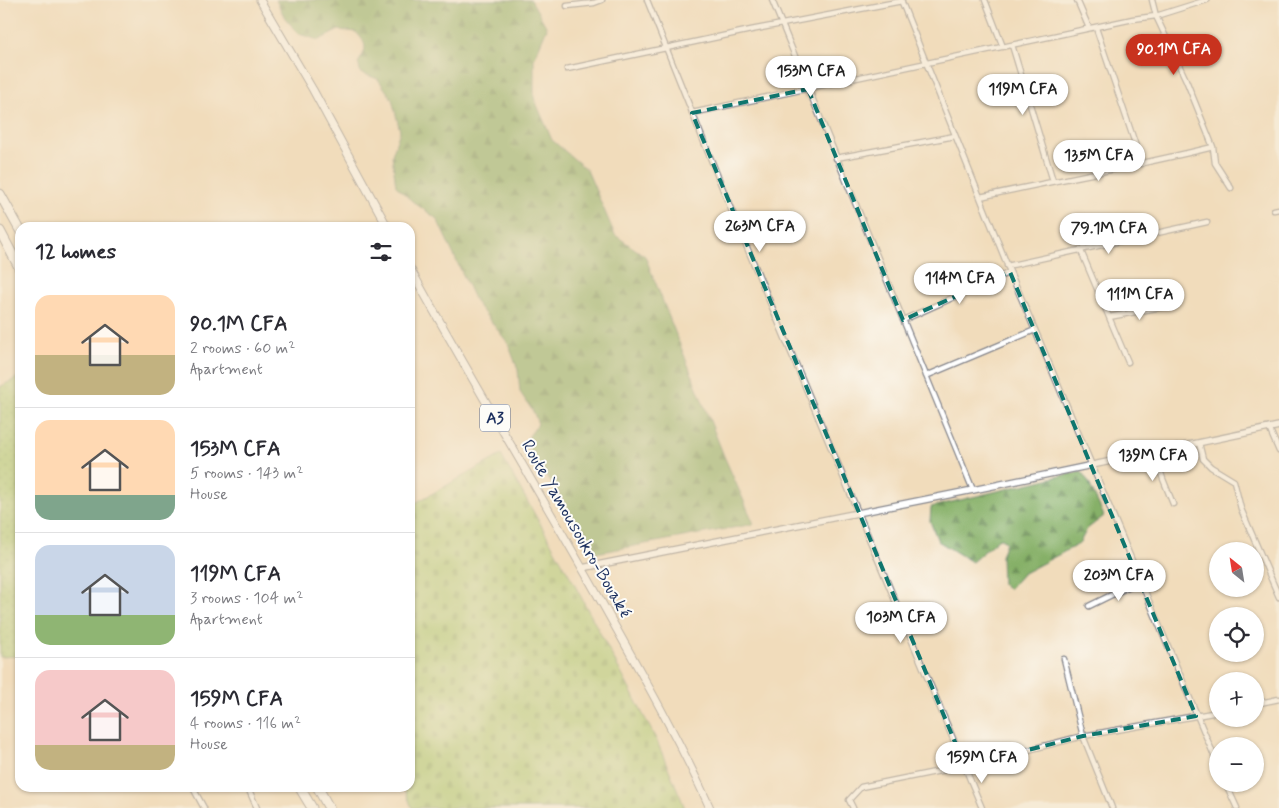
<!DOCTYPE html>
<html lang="en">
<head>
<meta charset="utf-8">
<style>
	:root { --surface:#fff; --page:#f2f2f3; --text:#2b2b33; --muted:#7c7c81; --line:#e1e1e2; --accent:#c8321e }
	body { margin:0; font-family:Mynerve,sans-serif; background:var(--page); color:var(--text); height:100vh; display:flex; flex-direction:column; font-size:19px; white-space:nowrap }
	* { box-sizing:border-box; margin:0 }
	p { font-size:16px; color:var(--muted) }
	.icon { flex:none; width:28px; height:28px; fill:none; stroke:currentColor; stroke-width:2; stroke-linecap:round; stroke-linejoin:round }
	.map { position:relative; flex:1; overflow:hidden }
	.sheet { position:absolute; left:15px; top:222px; width:400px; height:570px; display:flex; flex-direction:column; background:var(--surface); border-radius:15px; box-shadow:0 1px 4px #0004 }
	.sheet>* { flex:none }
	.needle { width:32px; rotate:330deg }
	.tools { position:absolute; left:1209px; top:542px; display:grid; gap:10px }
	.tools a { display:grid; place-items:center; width:55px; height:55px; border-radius:50%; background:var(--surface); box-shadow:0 1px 4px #0004; font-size:25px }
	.price { position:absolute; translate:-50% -42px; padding:0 11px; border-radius:18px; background:#fff; color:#222; font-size:16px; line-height:32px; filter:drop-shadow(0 1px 2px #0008) }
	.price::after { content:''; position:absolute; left:50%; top:30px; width:15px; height:11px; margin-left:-8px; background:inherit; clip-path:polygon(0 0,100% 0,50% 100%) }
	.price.selected { background:var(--accent); color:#fff }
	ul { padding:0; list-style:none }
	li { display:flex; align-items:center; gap:15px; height:125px; padding:0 20px }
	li+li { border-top:1px solid var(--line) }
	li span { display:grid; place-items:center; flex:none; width:140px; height:100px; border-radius:15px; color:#555 }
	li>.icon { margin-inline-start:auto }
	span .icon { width:60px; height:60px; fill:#fffc; stroke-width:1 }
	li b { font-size:21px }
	h2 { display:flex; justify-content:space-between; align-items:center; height:60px; padding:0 20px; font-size:21px }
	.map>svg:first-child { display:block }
</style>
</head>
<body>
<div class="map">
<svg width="1279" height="808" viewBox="0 0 1279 808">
	<defs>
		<pattern id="grass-dots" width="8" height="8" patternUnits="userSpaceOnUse" patternTransform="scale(1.25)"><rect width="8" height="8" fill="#a8cd76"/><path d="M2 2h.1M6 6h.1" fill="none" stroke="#90b068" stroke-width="1.8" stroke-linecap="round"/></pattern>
		<pattern id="forest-firs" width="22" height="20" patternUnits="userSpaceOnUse" patternTransform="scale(1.25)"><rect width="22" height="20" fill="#86b067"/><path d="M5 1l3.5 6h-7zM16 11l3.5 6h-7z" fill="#6d9058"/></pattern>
		<pattern id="cemetery-stones" width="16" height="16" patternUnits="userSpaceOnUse" patternTransform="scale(1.25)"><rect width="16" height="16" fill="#a8cd76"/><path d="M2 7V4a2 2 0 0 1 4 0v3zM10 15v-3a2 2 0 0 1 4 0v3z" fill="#90b068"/></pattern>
	</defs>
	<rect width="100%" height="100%" fill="#fdfcf7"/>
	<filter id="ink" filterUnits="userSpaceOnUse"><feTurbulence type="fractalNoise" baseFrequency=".02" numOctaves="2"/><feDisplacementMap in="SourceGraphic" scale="10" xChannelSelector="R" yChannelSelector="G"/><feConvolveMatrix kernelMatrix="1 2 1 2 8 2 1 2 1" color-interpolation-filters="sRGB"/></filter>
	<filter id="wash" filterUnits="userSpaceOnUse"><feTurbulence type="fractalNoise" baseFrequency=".0096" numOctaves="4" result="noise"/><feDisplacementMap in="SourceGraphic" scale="20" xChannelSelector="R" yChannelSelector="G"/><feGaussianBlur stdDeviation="1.12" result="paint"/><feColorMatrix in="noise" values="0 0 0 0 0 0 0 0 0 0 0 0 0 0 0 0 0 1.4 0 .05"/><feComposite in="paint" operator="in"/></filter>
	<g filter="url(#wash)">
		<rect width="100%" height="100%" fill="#f1dcbb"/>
		<path fill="url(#grass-dots)" stroke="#627e6a" d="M20,376V656L0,657V387Z"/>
		<path fill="url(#forest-firs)" stroke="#507062" d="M276,0H531L547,28L534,59V98L552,140L587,170L615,235L645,256L724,456L754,524L596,553L552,483L533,459L527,444L529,436L538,424L534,413L520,392L518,370L508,343L476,303L437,219L412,201L396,186L392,155L400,131L392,99L378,79L361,73L358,63C367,49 368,45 356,32L339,30L319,40L299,34L285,18Z
			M1081,471L1088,481L1104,516L1087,529L1079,544L1022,574L1009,589L1002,584L1001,556L1006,542L999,538L972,562L938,541L930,521L931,507Z"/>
		<path fill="url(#cemetery-stones)" stroke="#627e6a" d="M501,455L571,578L656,739L685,808H412L404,788H410V506Z"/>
	</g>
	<g filter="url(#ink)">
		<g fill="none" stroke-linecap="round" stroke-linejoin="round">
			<defs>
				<path id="minor" d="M647,0L730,207L982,808
					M772,0L973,490
					M901,0L1010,272L1035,330L1218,765
					M985,0L1003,47
					M1077,0L1089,28
					M1152,0L1156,16L1186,80L1213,147L1215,163L1231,188
					M567,6L594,3L602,0
					M1096,28L1142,164
					M1012,45L1053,181
					M567,69L751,30L902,1
					M692,113L1133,19L1156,16L1207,0
					M836,158L955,136
					M980,197C1058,180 1136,166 1213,147
					M1274,210L1279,209
					M1081,251L1128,362
					M1007,266L1207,222
					M1109,317L1167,306
					M903,320L1010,272
					M926,376L1035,330
					M1269,428L1279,451
					M1199,443L1203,459L1211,467L1234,481L1241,509L1279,597
					M1154,452L1163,479L1173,504
					M1089,606L1140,581
					M1064,659L1083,736L1112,808
					M1255,704L1279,699
					M1226,784L1237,808
					M193,788L204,808
					M248,788L257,808
					M853,808L849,800L861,787L965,766L1083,736L1218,712"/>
				<path id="tertiary" d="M582,568L973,490L1279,426"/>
				<path id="primary" d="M260,0L313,90L388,228
					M410,268C472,381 539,491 602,603C640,671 678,737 710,808"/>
				<path id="motorway" d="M0,194L20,230
					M0,231L20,269
					M300,788L312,808
					M318,788L329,808"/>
			</defs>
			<use href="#minor" stroke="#86868c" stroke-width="7"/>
			<use href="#tertiary" stroke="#86868c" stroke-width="8"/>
			<use href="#primary" stroke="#86868c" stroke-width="9"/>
			<use href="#motorway" stroke="#86868c" stroke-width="11"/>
			<use href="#minor" stroke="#fff" stroke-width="4.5"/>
			<use href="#tertiary" stroke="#fff" stroke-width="5.5"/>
			<use href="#primary" stroke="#fff" stroke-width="7"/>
			<use href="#motorway" stroke="#fff" stroke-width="9"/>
		</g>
	</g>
	<path d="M0 0H1279V808H0ZM808,89L903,320L1010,272L1196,716L1083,736L965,766L692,113Z" fill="#f1dcbb" fill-opacity=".55" fill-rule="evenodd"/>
	<path fill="none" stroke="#0f766e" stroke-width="4" stroke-dasharray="10 6" stroke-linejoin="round" d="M808,89L903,320L1010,272L1196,716L1083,736L965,766L692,113Z"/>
	<g text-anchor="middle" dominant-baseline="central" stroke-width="4" stroke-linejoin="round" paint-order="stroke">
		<rect fill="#fdfcf7" stroke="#5f6c8c" stroke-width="1" x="480" y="404.5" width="30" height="27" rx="4"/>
		<g font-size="16" font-weight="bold" fill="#1b2f5e">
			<text x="495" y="418">A3</text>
		</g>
		<g font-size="18" fill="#1b2f5e" stroke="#fdfcf7">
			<text transform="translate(576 529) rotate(60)">Route Yamousoukro-Bouaké</text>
		</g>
	</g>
</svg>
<div class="tools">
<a><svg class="needle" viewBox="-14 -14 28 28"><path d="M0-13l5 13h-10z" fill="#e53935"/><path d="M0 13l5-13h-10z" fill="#7c7c81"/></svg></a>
<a><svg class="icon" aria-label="locate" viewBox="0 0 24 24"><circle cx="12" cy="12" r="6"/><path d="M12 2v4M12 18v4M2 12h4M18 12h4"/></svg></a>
<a>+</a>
<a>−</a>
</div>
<b class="price selected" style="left:1174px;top:76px">90.1M CFA</b>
<b class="price" style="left:811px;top:98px">153M CFA</b>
<b class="price" style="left:1023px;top:116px">119M CFA</b>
<b class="price" style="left:1099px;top:182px">135M CFA</b>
<b class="price" style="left:760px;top:253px">263M CFA</b>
<b class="price" style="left:1109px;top:255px">79.1M CFA</b>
<b class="price" style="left:960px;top:305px">114M CFA</b>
<b class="price" style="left:1140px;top:321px">111M CFA</b>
<b class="price" style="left:1153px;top:482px">139M CFA</b>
<b class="price" style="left:1119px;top:602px">203M CFA</b>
<b class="price" style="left:901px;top:644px">103M CFA</b>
<b class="price" style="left:982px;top:784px">159M CFA</b>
<section class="sheet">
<h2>12 homes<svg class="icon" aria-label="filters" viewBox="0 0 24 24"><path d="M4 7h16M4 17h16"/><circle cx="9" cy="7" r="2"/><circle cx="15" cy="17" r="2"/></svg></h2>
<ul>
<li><span style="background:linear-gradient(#ffd9b3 60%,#c2b280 0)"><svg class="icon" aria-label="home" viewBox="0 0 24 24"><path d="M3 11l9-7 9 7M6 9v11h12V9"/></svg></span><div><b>90.1M CFA</b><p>2 rooms · 60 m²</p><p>Apartment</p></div></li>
<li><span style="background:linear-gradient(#ffd9b3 75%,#7fa58c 0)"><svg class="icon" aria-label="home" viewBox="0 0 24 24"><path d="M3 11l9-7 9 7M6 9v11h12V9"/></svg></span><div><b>153M CFA</b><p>5 rooms · 143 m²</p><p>House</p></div></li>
<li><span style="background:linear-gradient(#c9d6e8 70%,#8fb573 0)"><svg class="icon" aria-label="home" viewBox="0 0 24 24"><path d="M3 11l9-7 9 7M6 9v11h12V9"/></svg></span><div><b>119M CFA</b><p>3 rooms · 104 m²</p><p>Apartment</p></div></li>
<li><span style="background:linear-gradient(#f6c9c9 75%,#c2b280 0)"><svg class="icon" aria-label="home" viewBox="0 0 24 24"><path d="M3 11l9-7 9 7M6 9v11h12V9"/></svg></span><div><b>159M CFA</b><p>4 rooms · 116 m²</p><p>House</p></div></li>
</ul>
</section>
</div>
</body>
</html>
